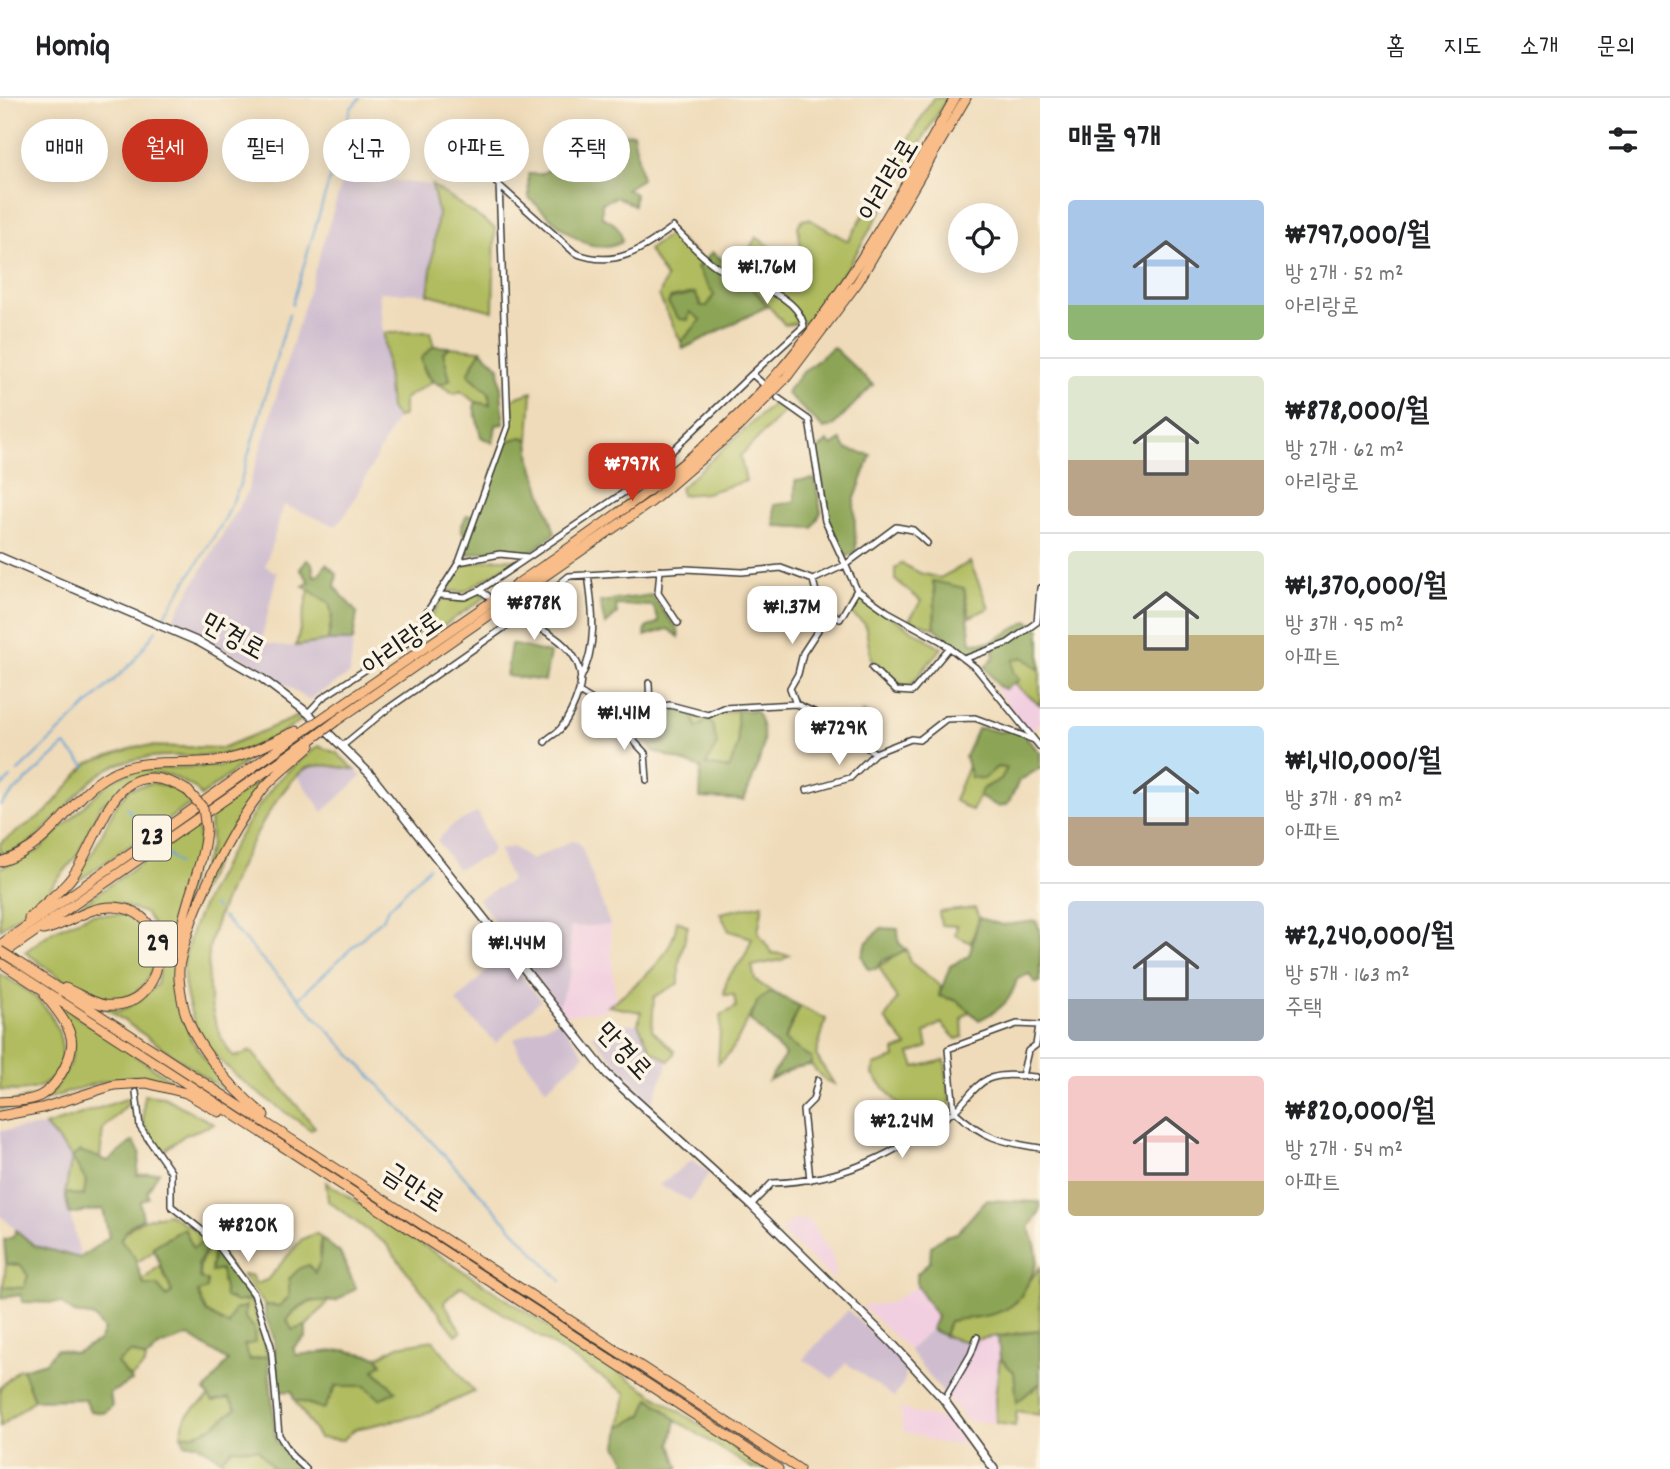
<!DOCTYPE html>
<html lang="ko">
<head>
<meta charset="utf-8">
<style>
	:root { --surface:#fff; --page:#f2f2f2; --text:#202124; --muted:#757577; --line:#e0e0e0; --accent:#c8321e }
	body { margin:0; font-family:Dekko,"Poor Story",sans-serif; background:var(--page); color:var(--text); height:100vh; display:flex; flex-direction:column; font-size:26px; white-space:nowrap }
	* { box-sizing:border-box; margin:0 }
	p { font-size:23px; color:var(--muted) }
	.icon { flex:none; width:38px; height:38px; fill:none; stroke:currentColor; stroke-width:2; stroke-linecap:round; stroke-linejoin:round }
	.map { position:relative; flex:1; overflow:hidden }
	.sheet { display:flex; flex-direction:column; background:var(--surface); width:630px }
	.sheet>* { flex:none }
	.guide { position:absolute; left:21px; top:21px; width:665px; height:63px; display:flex; gap:14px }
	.fabs { position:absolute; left:948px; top:105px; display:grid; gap:14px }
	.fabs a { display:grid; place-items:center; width:70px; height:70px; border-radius:50%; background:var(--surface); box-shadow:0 4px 18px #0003; font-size:35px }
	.price { position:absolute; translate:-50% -60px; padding:0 16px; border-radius:14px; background:#fff; color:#222; font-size:23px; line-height:46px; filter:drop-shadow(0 2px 4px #0008) }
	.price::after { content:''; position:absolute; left:50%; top:42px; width:21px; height:16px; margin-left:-10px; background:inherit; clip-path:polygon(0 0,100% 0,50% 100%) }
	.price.active { background:var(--accent); color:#fff }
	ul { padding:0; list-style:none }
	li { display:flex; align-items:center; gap:21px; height:175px; padding:0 28px }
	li+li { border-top:2px solid var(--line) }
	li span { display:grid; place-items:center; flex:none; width:196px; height:140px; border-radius:7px; color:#555 }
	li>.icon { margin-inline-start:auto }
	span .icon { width:84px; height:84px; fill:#fffc; stroke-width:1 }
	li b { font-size:30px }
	h2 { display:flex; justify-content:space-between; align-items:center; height:84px; padding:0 28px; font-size:30px }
	.pill { padding:0 24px; border-radius:32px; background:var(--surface); box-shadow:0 4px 18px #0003; font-size:24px; line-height:63px }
	.pill.active { background:var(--accent); color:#fff }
	header { display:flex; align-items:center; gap:42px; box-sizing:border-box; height:98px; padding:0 35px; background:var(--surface); border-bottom:2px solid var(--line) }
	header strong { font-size:33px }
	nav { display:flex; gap:38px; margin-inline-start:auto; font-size:24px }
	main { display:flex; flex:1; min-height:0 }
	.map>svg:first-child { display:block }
</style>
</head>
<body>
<header>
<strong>Homiq</strong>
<nav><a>홈</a><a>지도</a><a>소개</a><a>문의</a></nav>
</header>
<main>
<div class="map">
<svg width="1040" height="1371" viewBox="0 0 1040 1371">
	<rect width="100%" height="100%" fill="#fcf5e5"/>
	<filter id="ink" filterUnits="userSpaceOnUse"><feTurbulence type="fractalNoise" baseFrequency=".0143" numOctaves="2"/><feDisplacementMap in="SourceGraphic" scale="14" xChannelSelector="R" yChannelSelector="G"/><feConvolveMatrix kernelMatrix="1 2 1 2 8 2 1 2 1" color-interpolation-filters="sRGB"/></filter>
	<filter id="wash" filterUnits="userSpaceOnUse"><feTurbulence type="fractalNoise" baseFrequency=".00686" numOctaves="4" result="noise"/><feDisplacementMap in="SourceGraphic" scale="28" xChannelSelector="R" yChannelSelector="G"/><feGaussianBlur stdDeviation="1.57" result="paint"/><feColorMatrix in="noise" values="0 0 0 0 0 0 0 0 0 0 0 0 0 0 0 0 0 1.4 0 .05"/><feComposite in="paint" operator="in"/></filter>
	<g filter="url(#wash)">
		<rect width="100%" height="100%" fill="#efdbb9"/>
		<path fill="#f2cfe0" d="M1015,587L1040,607V624L1030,634L996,592L998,588L1005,591Z
			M610,827L615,903L604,912L567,917L558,908L571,874L570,829Z
			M795,1121L810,1123L832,1157L836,1174L833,1181L780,1133Z
			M917,1188L937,1219L931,1231L909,1252L862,1208L890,1205Z
			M998,1239L1000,1260L995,1299L996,1325L968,1323L947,1300L980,1240Z
			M900,1310L949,1324L965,1346H942L903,1333Z"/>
		<path fill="#cfbdcf" d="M344,77L432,87L438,115L428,196L379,194L390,311L397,320L347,415L336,428L284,407L265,468L277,475L261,544L286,549L328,543H353L350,576L308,602L256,566L170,526L247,395Z
			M311,667L355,672L362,678L323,714L296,676Z
			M478,714L493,752L490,757L457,771L437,742L454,726Z
			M574,742L581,747L610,827L570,829L571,874L558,908L478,801L511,783L499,752L513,749L531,762Z
			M504,855L541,902L496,945L456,904Z
			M559,922L585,957L546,991L519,955L514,941Z
			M617,925L638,926L651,952L669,963L652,1004L591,937L613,933Z
			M45,1028L72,1059L65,1095L81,1160L35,1148L0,1117V1033Z
			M692,1062L709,1075L690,1103L659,1087Z
			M848,1212L905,1267L904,1284L894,1299L846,1265L833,1281L803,1261Z
			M931,1231L939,1237L964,1243L980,1240L947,1300L909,1252Z"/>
		<path fill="#b0bc5e" stroke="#666c3d" stroke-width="2" d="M933,0H947L850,166L807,224L785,227L738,173L756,139L804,171L798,128L802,122L809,121L848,143Z
			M432,87L495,130L493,213L428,196L438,115Z
			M671,135L704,163L697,170L714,197L707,209L702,208L695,195L671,200L702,222L681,244L659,198L666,180L648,152Z
			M430,234L434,248L426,257L423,272L432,284L404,301V317L397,320L390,311L384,235Z
			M450,249L481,252L472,266L489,295L491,307L476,304L460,293L455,296L440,287L450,282L443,254Z
			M532,294L529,342L522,339L504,344L511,324V301Z
			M776,303L786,312L740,358L746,383L706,395L682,397L680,390Z
			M496,461H517L464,494L447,493L462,467Z
			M970,464L989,510L970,519L964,490L933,484C937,498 934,514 935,530L909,522L921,503L895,482V471L901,465L920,475L940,480Z
			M309,492L329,504L332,517L328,543L296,548Z
			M480,495L486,499L373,575L374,570L421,535L442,500L461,503Z
			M858,499L942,550L907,591L871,561L865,526L850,515Z
			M1023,559L1040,572V607L1015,587L1019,582L1013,574V562Z
			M667,610L671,635C659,649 644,650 632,635L647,614Z
			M737,612L738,647L730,671L706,668L691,615L707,619Z
			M863,613L880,623L868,646L852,634Z
			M299,618L303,621C283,634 260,649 236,654C195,663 145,650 108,671C67,695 49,746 0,758V745L46,714L88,665L139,648L222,650Z
			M318,648L337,655L355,672C342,670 319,664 307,670C273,688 214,813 209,852C206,886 211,934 234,959L251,953L315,1029L311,1032C276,1007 234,982 207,948C193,932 182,888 184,867C188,820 242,729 271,691C283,674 303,661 318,648Z
			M250,661L201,698L195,690L170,677L150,676L101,707L77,758L43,799L0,831V770L38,753L112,681L139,671L218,668Z
			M968,668L971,679L998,669L1007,670L1001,681L982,692L972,713L954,702Z
			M270,675L234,726L194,807L181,825L211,746L210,717Z
			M153,685L173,689L192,705L62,794L93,754L116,707L129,691Z
			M198,726L199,746L174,839L177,896L191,941L222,985V991L97,904L120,913L140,902L157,886L163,856L160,837L145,815L113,804L75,811Z
			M763,806L758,834L772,855L789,857L782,862L752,868L755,882L772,894C742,912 744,949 718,965L721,917L736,909L734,897H724C726,876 732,876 742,862C747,856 749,847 752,840L729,833L720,815Z
			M975,810L979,820L971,845L955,837L957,828L941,827L939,814Z
			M92,816L131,817C137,823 145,830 149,837C166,863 142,905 110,902C79,898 50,871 25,854L54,832Z
			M677,822L688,828L679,865V885L654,899L652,932L675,954L669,963L651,952L638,926L641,914L608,908C637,886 673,861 677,822Z
			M907,852L910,864L941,888L939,898L958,903L970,913L962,920L963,939L956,941L941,925L925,935L928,949L910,956L915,969L945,962L951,1008L908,1039L898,1006L873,977L874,967L895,960L894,953L907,948L885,921L897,901L879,868Z
			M0,876C14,884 29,892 40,904C67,931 76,985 27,992C19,994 9,992 0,992Z
			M57,905L177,986C165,983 151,977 139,978C91,980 48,1007 0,1011V1007L54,993C81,951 76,949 57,905Z
			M800,908L826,921L816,957L834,986L824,982L811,967V960L784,943Z
			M144,997L164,999L214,1026L185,1037L161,1055L143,1024Z
			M129,1000L130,1004L103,1031L100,1061L80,1053L86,1083L84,1098L65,1095L72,1059L45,1028Z
			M326,1084L768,1371H753L676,1322L651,1301L643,1317L620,1329L626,1295L461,1188L444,1204L461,1234L456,1237L386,1146L328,1103Z
			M169,1116L208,1140L193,1150L184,1130L154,1148L155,1152L136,1165L120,1142C133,1122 147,1120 169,1116Z
			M316,1135L321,1140L320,1164L315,1175L289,1181V1199L279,1208L265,1207L242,1177H251L256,1186L267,1182L302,1141Z
			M215,1147L211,1174L222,1172V1184L237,1203L251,1202L268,1258L250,1262L244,1247L229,1227L206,1214L197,1194L207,1191C195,1174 199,1165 209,1148Z
			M6,1166L21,1167L28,1178L24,1190L3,1189Z
			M160,1167L172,1194L167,1200L144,1187L142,1183Z
			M1040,1169V1232L964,1243L944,1238L949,1223L965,1220L1021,1195Z
			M330,1202L306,1228L292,1232L287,1222C300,1207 309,1202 330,1202Z
			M433,1242L474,1294L421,1317L355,1331L343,1342L319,1340L294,1301L324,1311L336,1288H365L374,1271L382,1266L378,1259L398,1248Z
			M132,1253L146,1261L145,1267L130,1281L117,1265Z
			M1000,1260L1033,1293L1040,1285V1317L1017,1313L1015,1328L996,1325L995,1299Z
			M19,1271H22L34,1302L0,1329V1290Z
			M209,1298L213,1304L229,1300L236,1311C217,1325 206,1338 181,1337C185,1309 193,1315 209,1298Z
			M233,1350L258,1351L274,1371H229L221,1361Z"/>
		<path fill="#8ca455" stroke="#546038" stroke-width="2" d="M633,35L642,81L626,91L635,96L634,107L616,99L602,105V119C615,125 621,129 622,144C587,163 554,122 529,100L528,76H541L554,69L555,60L562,51L576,60L611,57L615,37Z
			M712,154L738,173L768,208L683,251L681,244L701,222L690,214L688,222L679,221L668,205L671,200L695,195L701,208H707L714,197L697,170Z
			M434,248L450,249L443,254L450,282L440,287C428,282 424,273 421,260Z
			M833,249L873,287L833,328L824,331L786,295L801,276Z
			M481,252L499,269L504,326L496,327L493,345L481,339L474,309L476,304L490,307L489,295L468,276Z
			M522,339L529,342L531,362L555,435L528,456L499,451L466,457L468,449L461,429L467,417L476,418C490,394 493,369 504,344Z
			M841,342L846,351L871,357L854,403L856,453L846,459L828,422L817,353L827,343L832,348Z
			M815,381L821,414L813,430L775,428L774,407L795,404V383Z
			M307,462L312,465L314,478L319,477L326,466L337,476L335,489L357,515L353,543H328L332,517L329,505L303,488L310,484L300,471Z
			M933,483L964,490L971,545L991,544L1028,523L1040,532V572L1023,559L1013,562V574L1019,582L1005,591L998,588L985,569L994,559L992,548L965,556L935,530C933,514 937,498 933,483Z
			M651,497L678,532L679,539L668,531L645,538L646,530L659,524L653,508L616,507L617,516L605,527L600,504Z
			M511,546L550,555L545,583L506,578Z
			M667,610L691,615L697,630L706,623L712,625L717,646L706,667L729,671L738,647L737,612L756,613C774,640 755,674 744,702L700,700L701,670L653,653L649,647L663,645L671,635Z
			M983,630L1000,634L1018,630L1040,655V670L1019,683L1008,706L999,709L979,699L982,691L1001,681L1007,670L997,669L984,681L971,679L965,659L977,631Z
			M979,820L1003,827L1036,823L1040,832V884L1036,885L1029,876L1017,881C1011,904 1000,912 979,922L958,903L939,898L950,868L969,858Z
			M881,830L898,831L899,845L907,852L882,863L876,871H868L862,858L867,844Z
			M772,894L800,908L784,942L811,960V967L795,970L769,982L785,957L750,922L758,902Z
			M133,1043L140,1054L137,1077L159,1074L147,1094L149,1099L140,1104L143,1120L129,1129L121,1142L134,1158L144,1187H157L167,1199L172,1194L153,1149L184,1130L193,1150L208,1140L215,1147L251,1202L237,1204L225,1199L221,1172L211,1174L214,1147L209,1148L198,1166L200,1180L207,1183V1191L198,1194L206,1214L228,1227L234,1212L246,1208L244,1219L254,1230L255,1245L244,1247L250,1262L268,1258L276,1343L303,1371H274L258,1351L233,1350L221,1361L197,1346H185L181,1337C206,1338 217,1325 236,1310L229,1300L213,1304L205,1293L228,1263L189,1238L160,1248L146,1261L132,1254L117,1265L132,1283L110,1295L112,1308L104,1315L90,1313L85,1301L34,1302L22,1271L46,1264L56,1251L75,1255L99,1243L104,1232L94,1219L74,1215L61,1205L22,1204L21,1197L1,1200L3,1189L24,1190L28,1178L21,1167L6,1166L4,1142L13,1139L16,1132L35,1148L80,1160L109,1139L103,1111L69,1116L65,1095L84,1098L86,1083L72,1059L80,1053L108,1063Z
			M986,1102L1040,1104V1113L1029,1129C1040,1156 1040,1164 1026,1189C1023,1193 1021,1199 1017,1203C1000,1220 972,1219 949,1223L944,1238L931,1231L937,1219L917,1188V1176L930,1163L931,1148L945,1138L957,1135Z
			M321,1140L340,1155L356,1190L336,1203H312L299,1208L287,1222L292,1232L306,1228V1239L293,1250L296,1257L344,1252L378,1259L382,1266L374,1272L396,1293L380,1301L365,1288H336L324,1311L294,1301L292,1293L278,1294L274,1240L265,1217V1207L279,1208L289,1199V1181L300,1170L309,1167L315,1175L320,1164Z
			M1040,1232V1285L1017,1304L1014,1274L1000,1260L998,1239Z
			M650,1300L676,1322L671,1346L679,1371H623L626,1362L617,1348L620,1329L643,1317Z"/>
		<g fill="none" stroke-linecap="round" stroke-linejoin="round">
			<path stroke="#61a3d4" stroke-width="2" d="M292,207L351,10L360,0
				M162,522L225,421L239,389L289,216
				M18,673L133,564L156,532
				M0,690L11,680
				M0,707L65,647L86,669
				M126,709L147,733
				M165,753L178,766
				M214,808L217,811
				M223,819L561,1183
				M300,899L384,819L387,812L429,769"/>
		</g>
	</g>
	<g filter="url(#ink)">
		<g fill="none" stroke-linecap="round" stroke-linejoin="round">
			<defs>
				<path id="minor" d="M456,28L460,49L465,57L575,155C615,171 641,152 673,129C688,143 704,162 722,172C748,187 797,194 804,228L752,276L762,285
					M778,300L809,322L825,423L857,492L888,514L941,543L976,570L1040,649
					M459,464L500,456L528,459
					M660,472L658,495L678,525
					M480,492L641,383L752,276
					M441,497L465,499L480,492L488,498
					M819,505L840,521L857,492
					M501,517L504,521C538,522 594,554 578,596C575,606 568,621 561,630C557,636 549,638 545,644
					M964,561L1008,545L1037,524L1040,490
					M872,570L896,593L912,594L950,549
					M580,582C598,548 593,513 588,476
					M649,585L650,611
					M579,594L632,626L642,612L670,607L708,617L724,610L796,606L816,615L875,655L911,641L919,642L946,621L975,620L1034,642
					M796,606L790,590L798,576L803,555L818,532V502L813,482
					M308,615L322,600L408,544L459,464L508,328L499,86
					M632,626L630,639L645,655L647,682
					M341,649L386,612L515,522L569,478L685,471L742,474L781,470L813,482L845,467L896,429L913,432L927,445
					M807,692L850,680L875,655
					M1022,978L1028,953L1036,947L1039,927L1017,926L948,951L954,1013C983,1040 1001,1044 1040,1050
					M136,994L140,1029L171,1074V1108L214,1142L254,1196L271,1248L279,1337L292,1358L306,1371
					M810,1082L803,1012L813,1002L818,982
					M751,1107L772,1085C843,1083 896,1056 953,1014C965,1005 974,987 988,981C1002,975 1020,978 1036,979
					M944,1302L971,1256L977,1239"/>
				<path id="tertiary" d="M0,459L199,544L260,579L308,615L370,676L607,976L751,1107L891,1244L944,1302L994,1371"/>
				<path id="trunk" d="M330,615C404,564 478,513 552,462C632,406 713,350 777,276C849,193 901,95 955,0
					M336,623L651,404L738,329L786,280L858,184L966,0
					M0,764C60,746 70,693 117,673C150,659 187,668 223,662C251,658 271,643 297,633
					M29,826V820C42,807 61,794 72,779C105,734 112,647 188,693
					M43,832C67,828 86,808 113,809C178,811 170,914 105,907C93,905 77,895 65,890L61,893
					M0,847L304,633
					M0,858L309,643
					M179,858C178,813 203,775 206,731
					M16,863L799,1371
					M0,864L778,1371
					M0,1004C13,1003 32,1004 43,996C58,987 75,956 71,939C67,923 54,909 45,897
					M264,1017C233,992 188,942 182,901C180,890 177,875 180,864C190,812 230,733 263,691C277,675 295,662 310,648L308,643
					M0,1018L42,1010L114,987L146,985L186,995L219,1014"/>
			</defs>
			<use href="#minor" stroke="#3c3934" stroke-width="8"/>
			<use href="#tertiary" stroke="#3c3934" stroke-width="10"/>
			<use href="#trunk" stroke="#3c3934" stroke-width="11"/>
			<use href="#minor" stroke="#fff" stroke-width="5"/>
			<use href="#tertiary" stroke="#fff" stroke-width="7"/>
			<use href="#trunk" stroke="#f8bd88" stroke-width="9"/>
			<defs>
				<path id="trunk-bridge" d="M304,633L330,615
					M312,641L336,623
					M188,693L203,710L206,731
					M0,853L16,863"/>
			</defs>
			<use href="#trunk-bridge" stroke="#3c3934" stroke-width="11" stroke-linecap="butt"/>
			<use href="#trunk-bridge" stroke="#f8bd88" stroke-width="9"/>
		</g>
	</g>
	<g text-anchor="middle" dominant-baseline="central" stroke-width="7" stroke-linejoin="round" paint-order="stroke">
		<g fill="#fcf5e5" stroke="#5f5d58" stroke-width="2">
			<rect x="133" y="717.5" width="38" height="45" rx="5"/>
			<rect x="139" y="823.5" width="38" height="45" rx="5"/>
		</g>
		<g font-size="26" font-weight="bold" fill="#1c1c1c">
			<text x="152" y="740">23</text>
			<text x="158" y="846">29</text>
		</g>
		<g font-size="28" fill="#1c1c1c" stroke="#fcf5e5">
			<text transform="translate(891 83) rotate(-59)">아리랑로</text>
			<text transform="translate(232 541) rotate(29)">만경로</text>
			<text transform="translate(404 548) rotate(-35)">아리랑로</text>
			<text transform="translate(622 955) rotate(47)">만경로</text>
			<text transform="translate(412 1092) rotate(33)">금만로</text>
		</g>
	</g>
</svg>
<div class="fabs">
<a><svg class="icon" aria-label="locate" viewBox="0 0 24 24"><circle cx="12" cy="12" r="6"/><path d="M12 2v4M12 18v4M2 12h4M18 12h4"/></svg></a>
</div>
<b class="price" style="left:767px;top:208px">₩1.76M</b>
<b class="price active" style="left:632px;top:405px">₩797K</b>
<b class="price" style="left:534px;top:544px">₩878K</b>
<b class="price" style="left:792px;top:548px">₩1.37M</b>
<b class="price" style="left:624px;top:654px">₩1.41M</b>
<b class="price" style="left:839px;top:669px">₩729K</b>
<b class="price" style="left:517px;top:884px">₩1.44M</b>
<b class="price" style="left:902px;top:1062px">₩2.24M</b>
<b class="price" style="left:248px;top:1166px">₩820K</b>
<div class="guide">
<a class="pill">매매</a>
<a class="pill active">월세</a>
<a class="pill">필터</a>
<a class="pill">신규</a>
<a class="pill">아파트</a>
<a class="pill">주택</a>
</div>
</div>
<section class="sheet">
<h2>매물 9개<svg class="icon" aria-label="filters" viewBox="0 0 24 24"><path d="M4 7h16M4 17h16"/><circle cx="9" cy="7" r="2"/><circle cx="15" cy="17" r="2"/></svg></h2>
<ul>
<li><span style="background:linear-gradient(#a9c7e8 75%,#8fb573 0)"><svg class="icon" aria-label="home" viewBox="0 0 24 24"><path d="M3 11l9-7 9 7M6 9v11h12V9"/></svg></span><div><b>₩797,000/월</b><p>방 2개 · 52 m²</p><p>아리랑로</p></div></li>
<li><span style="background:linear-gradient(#dfe7d0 60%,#b9a48a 0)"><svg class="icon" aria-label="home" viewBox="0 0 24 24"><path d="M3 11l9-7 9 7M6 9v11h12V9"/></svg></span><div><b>₩878,000/월</b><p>방 2개 · 62 m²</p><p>아리랑로</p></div></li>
<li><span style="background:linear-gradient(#dfe7d0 60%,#c2b280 0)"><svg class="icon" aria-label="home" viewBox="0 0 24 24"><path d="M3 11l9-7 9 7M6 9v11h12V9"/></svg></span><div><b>₩1,370,000/월</b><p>방 3개 · 95 m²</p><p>아파트</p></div></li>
<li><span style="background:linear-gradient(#bfe0f5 65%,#b9a48a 0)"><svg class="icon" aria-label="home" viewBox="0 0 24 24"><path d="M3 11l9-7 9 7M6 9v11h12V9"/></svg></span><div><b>₩1,410,000/월</b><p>방 3개 · 89 m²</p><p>아파트</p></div></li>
<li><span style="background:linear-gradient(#c9d6e8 70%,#9aa5b1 0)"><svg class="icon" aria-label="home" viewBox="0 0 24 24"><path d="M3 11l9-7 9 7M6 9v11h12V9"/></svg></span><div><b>₩2,240,000/월</b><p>방 5개 · 163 m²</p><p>주택</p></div></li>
<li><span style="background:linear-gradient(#f6c9c9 75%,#c2b280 0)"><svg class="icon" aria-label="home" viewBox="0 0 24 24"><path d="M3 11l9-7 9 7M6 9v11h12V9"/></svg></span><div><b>₩820,000/월</b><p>방 2개 · 54 m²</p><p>아파트</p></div></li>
</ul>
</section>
</main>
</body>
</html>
